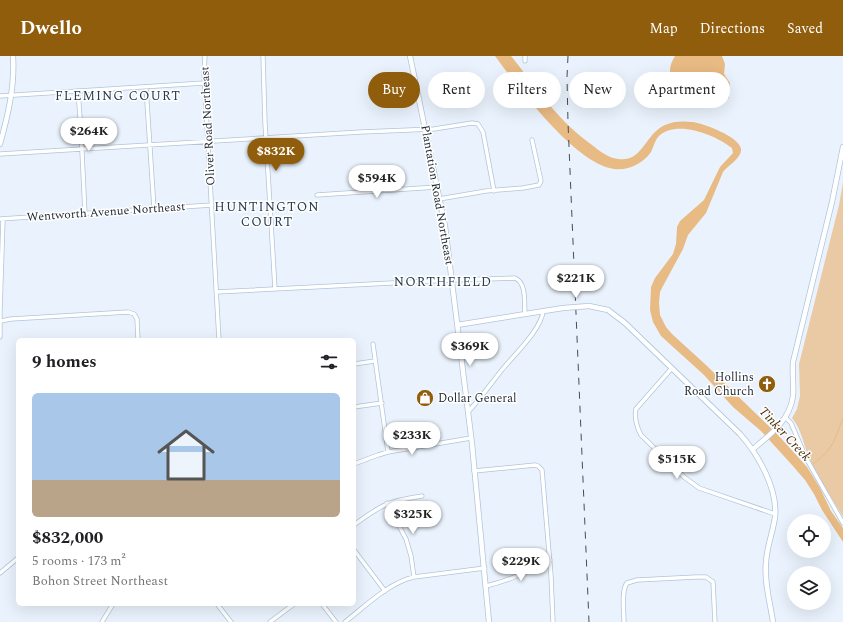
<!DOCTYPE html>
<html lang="en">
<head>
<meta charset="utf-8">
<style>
	:root { --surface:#fff; --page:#f2f2f2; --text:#202124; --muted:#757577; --line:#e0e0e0; --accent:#8f5d0b }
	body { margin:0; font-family:Spectral,serif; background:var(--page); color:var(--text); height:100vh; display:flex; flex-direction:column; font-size:15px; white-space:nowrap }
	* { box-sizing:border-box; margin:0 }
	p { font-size:13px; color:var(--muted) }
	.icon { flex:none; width:22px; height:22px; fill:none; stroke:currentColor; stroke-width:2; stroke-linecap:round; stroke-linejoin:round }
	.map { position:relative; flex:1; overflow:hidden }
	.drawer { position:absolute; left:16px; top:282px; width:340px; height:268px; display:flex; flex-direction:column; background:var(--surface); border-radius:6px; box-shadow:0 4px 16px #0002 }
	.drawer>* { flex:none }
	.top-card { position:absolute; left:368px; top:16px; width:380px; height:36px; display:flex; gap:8px }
	.controls { position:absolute; left:787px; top:458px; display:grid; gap:8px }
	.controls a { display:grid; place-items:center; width:44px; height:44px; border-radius:50%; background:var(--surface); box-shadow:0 4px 16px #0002; font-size:20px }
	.price { position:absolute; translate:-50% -34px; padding:0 9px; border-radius:14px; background:#fff; color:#222; font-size:13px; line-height:26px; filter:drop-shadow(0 1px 2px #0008) }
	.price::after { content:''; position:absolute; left:50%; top:24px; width:12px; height:9px; margin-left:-6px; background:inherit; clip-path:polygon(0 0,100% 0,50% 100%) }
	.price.active { background:var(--accent); color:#fff }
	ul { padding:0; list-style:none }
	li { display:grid; align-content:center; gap:8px; height:212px; padding:0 16px }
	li+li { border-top:1px solid var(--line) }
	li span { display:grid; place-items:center; height:124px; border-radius:6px; color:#555 }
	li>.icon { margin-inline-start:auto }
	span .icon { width:72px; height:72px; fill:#fffc; stroke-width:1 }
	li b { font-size:17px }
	h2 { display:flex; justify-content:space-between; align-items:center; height:48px; padding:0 16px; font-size:17px }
	.chip { padding:0 14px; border-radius:18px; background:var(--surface); box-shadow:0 4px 16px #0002; font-size:14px; line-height:36px }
	.chip.active { background:var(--accent); color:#fff }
	header { display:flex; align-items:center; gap:24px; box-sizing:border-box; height:56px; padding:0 20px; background:var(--accent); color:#fff }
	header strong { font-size:19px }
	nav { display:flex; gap:22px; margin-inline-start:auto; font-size:14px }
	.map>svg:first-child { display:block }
</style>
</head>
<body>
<header>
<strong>Dwello</strong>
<nav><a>Map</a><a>Directions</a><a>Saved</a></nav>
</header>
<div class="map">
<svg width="843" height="566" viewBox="0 0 843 566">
	<rect width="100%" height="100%" fill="#eaf3fd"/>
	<path fill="#eacaa4" d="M843,126V461C831,441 817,420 808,399C803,386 801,373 792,362L797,353L800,340L799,308L839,149Z"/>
	<path fill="#e8ba84" d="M495,0H511C536,31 555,61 588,86C596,92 604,99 613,102C643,110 643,79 665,69C673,65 684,65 692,66C703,67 740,81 741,93C742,102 728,109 723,116L706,157L688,179L683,193L663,230L660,236L659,247L660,259L666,271L672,278L706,309L778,379L807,411L820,432L831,455L843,472V486L822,454L814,438L805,424L792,409L761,375L733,351L704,319L661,280L653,266L650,254L651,231L655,222L673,198L676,188L677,171L680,165L704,144L720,111L733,97L732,92C716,79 676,63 659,80C655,84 654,90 651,96C644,107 628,115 614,113C575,108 518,31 495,0Z
		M675,0H722L725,8L724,18L730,27L728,35L729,42L722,44L704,37H680C670,25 666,14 675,0Z"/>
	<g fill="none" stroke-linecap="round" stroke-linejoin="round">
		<path stroke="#e8ba84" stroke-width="1" d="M813,408C833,394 835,383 843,362"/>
		<defs>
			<path id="street" d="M205,0L204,18L219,284
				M263,0L265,67L275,233
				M525,5V0
				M146,31L154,153
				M78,35L81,75L85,158
				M0,40L204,27
				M0,98L361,76L434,73L472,67L478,68L483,76L494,135
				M317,139L437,131
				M439,143L486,135L523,132L539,129L541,125L532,84
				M0,163L212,149
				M216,236L451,224L515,222C527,227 524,247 525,258
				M0,256L3,163
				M0,257V281
				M1,265L11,263L128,256L134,258L137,263L138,284
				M373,288L388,396
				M354,308L375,305
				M672,312L636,353C634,361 637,372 641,379L684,421L699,432L775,458
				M354,351L382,347
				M468,356C480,343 490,329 501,315C512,301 542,273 543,255
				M786,362L791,367L806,402L843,467
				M354,408L378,399L388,396L471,382
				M474,415L535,409L538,410L542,414L551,520L553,566
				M387,447L406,483L411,500L414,521
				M354,469C381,449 388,445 422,440
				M354,494L385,535
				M0,517L18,502
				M486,530C509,525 530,514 550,504
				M217,548L231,566
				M322,548L336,566
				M102,566L113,548
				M270,566L294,548
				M345,566C364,551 390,526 414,521L485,512
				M624,566C624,556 621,534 627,527L637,524L696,521H706L713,526L715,566"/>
			<path id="secondary" d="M410,0L445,170L472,388L489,566
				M0,88C8,59 15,30 13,0
				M589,250L608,254L625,267L740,378C758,398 778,433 775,461C773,476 767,490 766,506C764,526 770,546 773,566
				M457,269L563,252
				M753,393C770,379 790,364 793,340C794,329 792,318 793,306L832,146L843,91"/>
		</defs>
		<use href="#street" stroke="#afc5dc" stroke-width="5"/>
		<use href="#secondary" stroke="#afc5dc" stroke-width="6"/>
		<use href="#street" stroke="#fff" stroke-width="3.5"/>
		<use href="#secondary" stroke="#fff" stroke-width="4.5"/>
		<path stroke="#454e57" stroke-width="1" stroke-dasharray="7 7" stroke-linecap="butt" d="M568,0L567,21L568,67L589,566"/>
		<defs>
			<path id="secondary-bridge" d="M563,252L589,250"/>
		</defs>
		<use href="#secondary-bridge" stroke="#afc5dc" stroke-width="6" stroke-linecap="butt"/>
		<use href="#secondary-bridge" stroke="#fff" stroke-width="4.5"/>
	</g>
	<defs>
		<symbol id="church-disc" viewBox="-11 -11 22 22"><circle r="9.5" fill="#8f5d0b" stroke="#fff"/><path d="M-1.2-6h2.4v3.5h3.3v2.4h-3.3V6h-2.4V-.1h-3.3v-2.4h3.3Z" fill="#fff"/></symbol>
		<symbol id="shop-disc" viewBox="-11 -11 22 22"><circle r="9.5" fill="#8f5d0b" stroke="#fff"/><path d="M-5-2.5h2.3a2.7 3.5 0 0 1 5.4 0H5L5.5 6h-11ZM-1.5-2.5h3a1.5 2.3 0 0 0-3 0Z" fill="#fff"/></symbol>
	</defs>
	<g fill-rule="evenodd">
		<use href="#church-disc" x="757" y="318" width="20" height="20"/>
		<use href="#shop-disc" x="415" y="332" width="20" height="20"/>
	</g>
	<g text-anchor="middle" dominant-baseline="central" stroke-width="3" stroke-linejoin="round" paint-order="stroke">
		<g font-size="12" fill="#242d36" stroke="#fff">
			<text transform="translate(208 70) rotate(-93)">Oliver Road Northeast</text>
			<text transform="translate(437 139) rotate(80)">Plantation Road Northeast</text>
			<text transform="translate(106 156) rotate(-4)">Wentworth Avenue Northeast</text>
		</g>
		<g font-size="12" fill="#242d36" stroke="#fff" text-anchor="end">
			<text x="754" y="321">Hollins<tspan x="754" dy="14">Road Church</tspan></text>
			<text x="438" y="342" text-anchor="start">Dollar General</text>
		</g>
		<g font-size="13" letter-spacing="1" fill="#283b4e" stroke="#fff">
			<text x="118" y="40">FLEMING COURT</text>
			<text x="267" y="151">HUNTINGTON<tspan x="267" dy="15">COURT</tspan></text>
			<text x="443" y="226">NORTHFIELD</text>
		</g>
		<g font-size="13" font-style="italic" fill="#4a2c00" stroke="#fff">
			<text transform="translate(785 378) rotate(47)">Tinker Creek</text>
		</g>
	</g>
</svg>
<div class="controls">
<a><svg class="icon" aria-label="locate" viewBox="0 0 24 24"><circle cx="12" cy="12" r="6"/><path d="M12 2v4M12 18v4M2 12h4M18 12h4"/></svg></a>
<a><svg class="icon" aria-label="layers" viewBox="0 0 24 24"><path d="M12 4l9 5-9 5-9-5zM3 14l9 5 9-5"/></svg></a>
</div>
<b class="price" style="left:89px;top:96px">$264K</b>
<b class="price active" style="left:276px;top:116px">$832K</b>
<b class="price" style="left:377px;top:143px">$594K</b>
<b class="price" style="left:576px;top:243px">$221K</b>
<b class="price" style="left:470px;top:311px">$369K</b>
<b class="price" style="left:412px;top:400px">$233K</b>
<b class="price" style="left:677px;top:424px">$515K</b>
<b class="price" style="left:413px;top:479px">$325K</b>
<b class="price" style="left:521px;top:526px">$229K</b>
<div class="top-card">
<a class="chip active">Buy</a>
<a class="chip">Rent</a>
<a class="chip">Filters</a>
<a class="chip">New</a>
<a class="chip">Apartment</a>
</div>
<section class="drawer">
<h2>9 homes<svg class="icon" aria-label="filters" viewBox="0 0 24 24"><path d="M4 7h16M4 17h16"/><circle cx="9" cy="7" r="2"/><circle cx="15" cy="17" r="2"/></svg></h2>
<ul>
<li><span style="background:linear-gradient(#a9c7e8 70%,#b9a48a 0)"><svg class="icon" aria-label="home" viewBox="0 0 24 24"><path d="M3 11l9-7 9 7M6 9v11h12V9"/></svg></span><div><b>$832,000</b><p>5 rooms · 173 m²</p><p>Bohon Street Northeast</p></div></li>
</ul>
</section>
</div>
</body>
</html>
